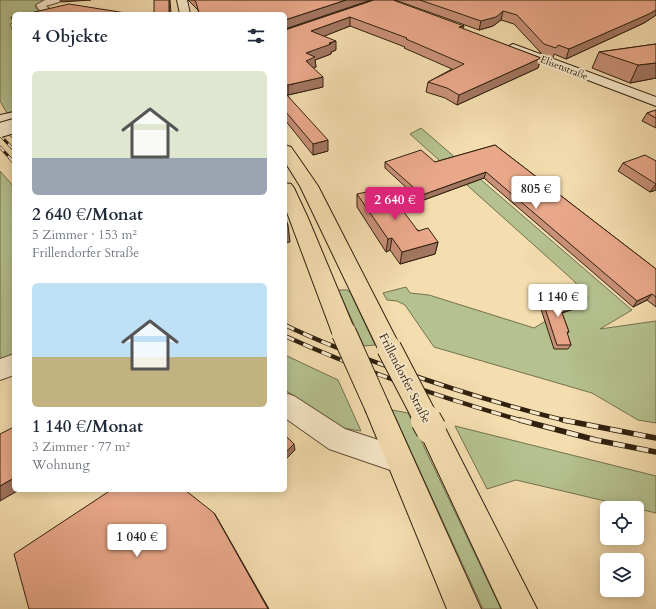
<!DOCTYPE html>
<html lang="de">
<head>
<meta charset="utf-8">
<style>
	:root { --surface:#fff; --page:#f2f2f3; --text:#1f2937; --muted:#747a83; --accent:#db2777 }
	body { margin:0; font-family:Cardo,serif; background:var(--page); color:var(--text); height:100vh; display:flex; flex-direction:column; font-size:15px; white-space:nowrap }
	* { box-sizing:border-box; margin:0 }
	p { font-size:13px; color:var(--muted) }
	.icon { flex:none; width:22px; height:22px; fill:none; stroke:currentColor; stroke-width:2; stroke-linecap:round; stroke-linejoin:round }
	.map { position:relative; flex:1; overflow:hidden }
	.side { position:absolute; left:12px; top:12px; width:275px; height:480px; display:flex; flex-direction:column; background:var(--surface); border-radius:6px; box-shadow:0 2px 10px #0003 }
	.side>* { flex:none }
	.fabs { position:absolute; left:600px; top:501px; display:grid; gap:8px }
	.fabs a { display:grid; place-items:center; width:44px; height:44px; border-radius:6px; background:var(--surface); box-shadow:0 2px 10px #0003; font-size:20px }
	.price { position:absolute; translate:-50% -34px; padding:0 9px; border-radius:4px; background:#fff; color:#222; font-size:13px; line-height:26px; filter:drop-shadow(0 1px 2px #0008) }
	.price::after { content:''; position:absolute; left:50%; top:24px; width:12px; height:9px; margin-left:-6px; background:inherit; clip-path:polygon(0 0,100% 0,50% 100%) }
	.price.active { background:var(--accent); color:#fff }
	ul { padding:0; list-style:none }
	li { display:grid; align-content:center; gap:8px; height:212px; padding:0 20px }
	li span { display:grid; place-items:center; height:124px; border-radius:6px; color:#555 }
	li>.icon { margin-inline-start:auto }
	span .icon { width:72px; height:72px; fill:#fffc; stroke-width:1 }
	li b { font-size:17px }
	h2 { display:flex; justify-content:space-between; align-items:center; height:48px; padding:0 20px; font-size:17px }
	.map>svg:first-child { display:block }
</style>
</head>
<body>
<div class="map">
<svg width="656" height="609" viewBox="0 0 656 609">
	<rect width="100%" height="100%" fill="#f4ddaf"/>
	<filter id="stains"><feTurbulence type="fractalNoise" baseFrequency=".005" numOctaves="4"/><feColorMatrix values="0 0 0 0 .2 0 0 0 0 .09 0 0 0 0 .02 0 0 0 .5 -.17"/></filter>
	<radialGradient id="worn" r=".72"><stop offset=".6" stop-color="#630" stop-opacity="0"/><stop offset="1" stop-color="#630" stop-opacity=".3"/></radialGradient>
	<path fill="#b5c28f" stroke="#72714e" d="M0,0H41L42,2L35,6L40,14H14V23L10,24L14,35V111L7,113L0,101Z
		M421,128L632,310L600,329L656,321V423L638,420L592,393L434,347L405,305L397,301L387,300L383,293L406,287L410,293L429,295L534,328L554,316L574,309L588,298L574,281L410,134Z
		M0,171L14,187V356L0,362Z
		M338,290H347L350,292L375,345L364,346Z
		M285,355L338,380L361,431L342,428L285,390Z
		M392,410L408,413L501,609H483Z
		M455,426L656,476V513L516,480L487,489Z"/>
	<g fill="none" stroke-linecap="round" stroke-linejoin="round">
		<defs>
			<path id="street" d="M45,0H61L59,2L46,6L55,14C46,14 41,14 36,5Z
				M14,354V375L0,380V359Z
				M285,393L294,396L345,429L409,450L412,460L409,470L399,473L329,449L285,418Z"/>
			<path id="secondary" d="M177,0H187L190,14H180Z
				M513,44L656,97V106L509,50L507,48L509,46Z
				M14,112V121L0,124V115Z"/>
			<path id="primary" d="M285,145L291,147L318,186L401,348L397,355L389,358L381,355L300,186L285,162Z
				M285,183L291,184L294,188L308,218L356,333L352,340L344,342L336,340L332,333L285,207Z
				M378,397L387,400L481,609H447L365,409L369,400Z
				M431,416L441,420L537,609H502L418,429L421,420Z"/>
		</defs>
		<use href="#street" stroke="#614f36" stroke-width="2"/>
		<use href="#secondary" stroke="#30200e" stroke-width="2"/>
		<use href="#primary" stroke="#30200e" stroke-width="2"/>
		<use href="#street" fill="#f8e9cb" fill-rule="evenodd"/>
		<use href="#secondary" fill="#f8e9cb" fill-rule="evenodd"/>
		<use href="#primary" fill="#f4ddaf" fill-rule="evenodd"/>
		<defs>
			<path id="rail-far3" d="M0,123L14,138
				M0,135L14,150
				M0,147L11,159"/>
			<path id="rail-far2" d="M10,158L14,163"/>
			<path id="rail-far1" d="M285,325C322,343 360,357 398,370C454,390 510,407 567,421
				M285,336C362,371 442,398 523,421"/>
			<path id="rail" d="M520,420L596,440L656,452
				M563,420L656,438"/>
		</defs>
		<use href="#rail-far3" stroke="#30200e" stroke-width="3"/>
		<use href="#rail-far2" stroke="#30200e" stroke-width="3.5"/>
		<use href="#rail-far1" stroke="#30200e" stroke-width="4.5"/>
		<use href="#rail" stroke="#30200e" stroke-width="5.5"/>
		<use href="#rail-far3" stroke="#f8e9cb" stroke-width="2" stroke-dasharray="6" stroke-linecap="butt"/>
		<use href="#rail-far2" stroke="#f8e9cb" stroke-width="2.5" stroke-dasharray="8" stroke-linecap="butt"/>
		<use href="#rail-far1" stroke="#f8e9cb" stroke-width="3" stroke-dasharray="10" stroke-linecap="butt"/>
		<use href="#rail" stroke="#f8e9cb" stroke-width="4" stroke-dasharray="12" stroke-linecap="butt"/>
		<defs>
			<path id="secondary-bridge" d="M0,130L14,126"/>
			<path id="primary-bridge-far1" d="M344,333L378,409
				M389,348L427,421"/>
			<path id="primary-bridge" d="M426,420L431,429"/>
		</defs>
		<use href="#secondary-bridge" stroke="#30200e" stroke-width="16" stroke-linecap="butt"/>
		<use href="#primary-bridge-far1" stroke="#30200e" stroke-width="26" stroke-linecap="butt"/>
		<use href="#primary-bridge" stroke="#30200e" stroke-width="32" stroke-linecap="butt"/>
		<use href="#secondary-bridge" stroke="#f8e9cb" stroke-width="14"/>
		<use href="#primary-bridge-far1" stroke="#f4ddaf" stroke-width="24"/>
		<use href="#primary-bridge" stroke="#f4ddaf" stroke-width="30"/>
	</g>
	<path fill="#c89077" stroke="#30200e" d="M188,0H371L285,29V14H199L198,10Z
		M374,0L463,29L541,58L538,68L457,105L445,98L426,92L428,82L452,69L404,48L405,47L350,26L324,36L336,50L331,52V54L315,60L316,67L313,68L323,87L288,95H287L328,151L313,155L285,120V30Z
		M395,0H656V15L644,23L566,59L554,54L553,58L541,53L514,24L501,20L493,26L479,30Z
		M11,17H14V24Z
		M656,44V78L630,83L592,68L599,52Z
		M656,110V128L642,121L647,113Z
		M495,145L656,269V307L647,300L633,307L484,178L421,201L385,168V162H435Z
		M656,161V190L650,192L618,171L623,163Z
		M357,194L438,242L435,254L400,264L390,250L386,252L357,207Z
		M541,296L579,307L562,313L569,332L567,334L571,345L568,349H554L538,300Z"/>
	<path fill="#a37661" stroke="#30200e" d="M60,0H91L61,2Z
		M169,0H170L171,14H169Z
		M346,0H371L285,29V20Z
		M656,10V15L644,23L566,59L569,49Z
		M503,11L501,20L493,26L479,30L481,21Z
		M350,17V26L312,41L311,31Z
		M464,26L462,35L459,27Z
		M336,41V50L331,52V54L315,60L316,67L306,71V53Z
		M541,58L538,68L457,105L459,95Z
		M656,63V78L630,83L638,65Z
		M323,77V87L288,95V85Z
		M328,140V151L313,155V144Z
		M486,172L484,178L421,201L422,195Z
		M656,184V190L650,192Z
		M285,225H288L290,242L285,243Z
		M392,238L390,250L386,252L388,239Z
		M438,242L435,254L400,264L402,252Z
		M652,294L647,300L633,307L637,301Z
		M582,303L579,307L558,314L561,310Z
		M294,444L295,450L285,460V453Z
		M14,478V490H19L0,501V486Z
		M214,513L216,516L269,609H268Z"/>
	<path fill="#e9a88a" stroke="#30200e" d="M154,0H169V14H154Z
		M194,0H346L285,20V14H201V13H199L196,2Z
		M374,0H393L464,26L459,27L541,58L459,95L447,88L428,82L464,64L406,39L407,38L350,17L311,31L336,41L329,43L331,44L306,53L315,57L306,61L323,77L288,85L285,84V30Z
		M420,0H656V10L649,14L569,49L558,45L556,48L544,44L517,15L503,11L496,17L481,21Z
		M69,4L132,14H26Z
		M656,44V63L638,65L599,52Z
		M285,93L328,140L313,144L285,111V108L287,106L285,107Z
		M656,110V118L647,113Z
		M495,145L656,269V297L652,294L637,301L486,172L422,195L385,162L421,150L435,162Z
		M645,155L656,161V184L623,163Z
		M386,188L418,231L428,228L438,242L402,252L392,238L388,239L357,194Z
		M285,217L288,225H285Z
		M541,296L582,303L561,310L569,332H567L571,345H557Z
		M14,427V478L0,486V434Z
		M285,435L294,444L285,453Z
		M111,490H185L214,513L268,609H29L14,554Z"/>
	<g text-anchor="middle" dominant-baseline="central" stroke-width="4" stroke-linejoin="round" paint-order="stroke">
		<g font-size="10" fill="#30200e" stroke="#f8e9cb">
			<text transform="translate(564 68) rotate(21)">Elisenstraße</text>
		</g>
		<g font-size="12" fill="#30200e" stroke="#f8e9cb">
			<text transform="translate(405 378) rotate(63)">Frillendorfer Straße</text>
		</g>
	</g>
	<rect width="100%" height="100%" filter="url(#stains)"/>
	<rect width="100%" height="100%" fill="url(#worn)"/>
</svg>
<div class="fabs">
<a><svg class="icon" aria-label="locate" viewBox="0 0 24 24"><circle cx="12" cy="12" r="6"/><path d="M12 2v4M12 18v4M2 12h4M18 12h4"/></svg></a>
<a><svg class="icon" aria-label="layers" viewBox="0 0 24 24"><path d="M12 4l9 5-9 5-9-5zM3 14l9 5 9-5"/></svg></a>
</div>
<b class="price" style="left:536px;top:210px">805 €</b>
<b class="price active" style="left:395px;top:221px">2 640 €</b>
<b class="price" style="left:558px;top:318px">1 140 €</b>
<b class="price" style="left:137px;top:558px">1 040 €</b>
<section class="side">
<h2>4 Objekte<svg class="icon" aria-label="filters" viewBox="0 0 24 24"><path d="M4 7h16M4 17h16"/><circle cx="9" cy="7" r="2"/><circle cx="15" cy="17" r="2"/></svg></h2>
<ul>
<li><span style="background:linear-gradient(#dfe7d0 70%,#9aa5b1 0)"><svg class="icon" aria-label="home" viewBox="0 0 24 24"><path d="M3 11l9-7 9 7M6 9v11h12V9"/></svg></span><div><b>2 640 €/Monat</b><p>5 Zimmer · 153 m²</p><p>Frillendorfer Straße</p></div></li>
<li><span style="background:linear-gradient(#bfe0f5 60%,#c2b280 0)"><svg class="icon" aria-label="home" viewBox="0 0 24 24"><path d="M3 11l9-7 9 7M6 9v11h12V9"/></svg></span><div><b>1 140 €/Monat</b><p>3 Zimmer · 77 m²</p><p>Wohnung</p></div></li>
</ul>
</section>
</div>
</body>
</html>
